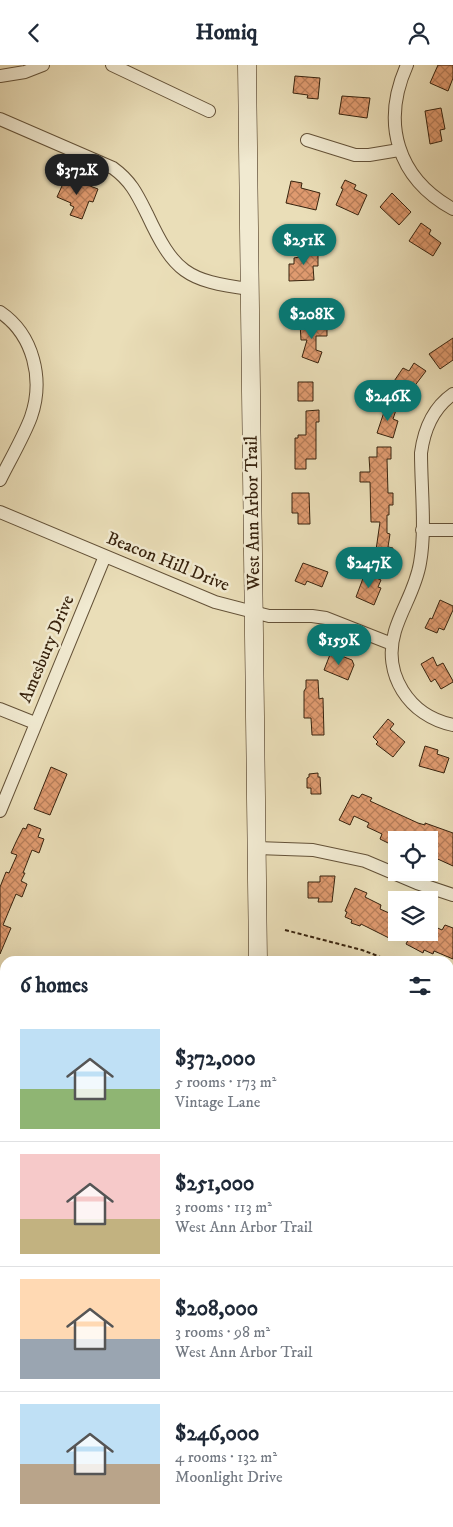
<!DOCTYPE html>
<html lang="en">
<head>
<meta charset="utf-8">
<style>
	:root { --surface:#fff; --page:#f2f2f3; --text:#1f2937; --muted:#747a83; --line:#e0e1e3; --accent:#0f766e }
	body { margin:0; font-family:"IM FELL DW Pica",serif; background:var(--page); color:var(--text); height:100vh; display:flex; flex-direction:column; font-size:19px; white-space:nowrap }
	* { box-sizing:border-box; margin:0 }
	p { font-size:16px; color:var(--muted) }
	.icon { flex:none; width:28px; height:28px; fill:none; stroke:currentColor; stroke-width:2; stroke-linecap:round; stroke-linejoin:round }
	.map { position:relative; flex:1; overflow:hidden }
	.panel { position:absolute; left:0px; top:891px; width:454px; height:571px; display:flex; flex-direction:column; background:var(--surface); border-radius:15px 15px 0 0; box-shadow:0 5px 20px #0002 }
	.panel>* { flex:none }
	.tools { position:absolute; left:388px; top:766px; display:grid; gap:10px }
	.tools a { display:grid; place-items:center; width:50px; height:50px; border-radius:0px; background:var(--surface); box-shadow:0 5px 20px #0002; font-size:25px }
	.price { position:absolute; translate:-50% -42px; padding:0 11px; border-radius:18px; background:var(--accent); color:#fff; font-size:16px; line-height:32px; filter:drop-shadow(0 1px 2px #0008) }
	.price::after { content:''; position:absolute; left:50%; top:30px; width:15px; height:11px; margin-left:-8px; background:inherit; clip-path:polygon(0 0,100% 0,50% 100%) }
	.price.selected { background:#222; color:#fff }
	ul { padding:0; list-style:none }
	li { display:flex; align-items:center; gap:15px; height:125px; padding:0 20px }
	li+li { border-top:1px solid var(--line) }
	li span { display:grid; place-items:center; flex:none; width:140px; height:100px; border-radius:0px; color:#555 }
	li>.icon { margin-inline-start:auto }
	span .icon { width:60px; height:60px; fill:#fffc; stroke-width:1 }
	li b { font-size:21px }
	h2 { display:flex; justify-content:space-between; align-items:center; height:60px; padding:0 20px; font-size:21px }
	header { display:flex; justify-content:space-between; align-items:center; height:65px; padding:0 20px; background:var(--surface); font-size:22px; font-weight:800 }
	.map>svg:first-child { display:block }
</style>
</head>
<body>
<header><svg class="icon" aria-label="back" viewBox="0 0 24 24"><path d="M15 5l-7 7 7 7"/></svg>Homiq<svg class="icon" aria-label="person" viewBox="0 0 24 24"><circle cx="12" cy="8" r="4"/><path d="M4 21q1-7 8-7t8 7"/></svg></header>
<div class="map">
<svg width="453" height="1462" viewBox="0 0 453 1462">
	<defs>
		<pattern id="park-tufts" width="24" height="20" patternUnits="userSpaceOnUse" patternTransform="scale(1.25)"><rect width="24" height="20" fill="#bfbf8a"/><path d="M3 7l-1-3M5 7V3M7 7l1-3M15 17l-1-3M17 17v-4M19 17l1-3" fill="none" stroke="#a5a476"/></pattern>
		<pattern id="building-cross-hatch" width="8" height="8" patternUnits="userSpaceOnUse" patternTransform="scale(1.25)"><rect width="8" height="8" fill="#e09b70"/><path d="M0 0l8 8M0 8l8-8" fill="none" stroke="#b77e5a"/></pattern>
	</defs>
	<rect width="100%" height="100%" fill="#eadeb8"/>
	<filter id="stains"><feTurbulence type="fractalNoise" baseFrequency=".004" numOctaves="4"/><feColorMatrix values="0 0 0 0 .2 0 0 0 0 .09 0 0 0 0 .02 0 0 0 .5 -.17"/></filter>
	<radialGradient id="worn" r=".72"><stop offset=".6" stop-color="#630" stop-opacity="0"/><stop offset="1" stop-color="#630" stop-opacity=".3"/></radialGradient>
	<path fill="url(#park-tufts)" stroke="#7c714c" d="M0,1418L5,1420V1458H99L111,1462H0Z"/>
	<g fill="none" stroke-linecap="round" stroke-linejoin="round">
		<path stroke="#757d76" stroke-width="3" d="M449,1264L453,1266
			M240,1462L244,1459L247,1460
			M278,1462L290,1458"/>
	</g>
	<path fill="url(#building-cross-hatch)" stroke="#38230e" d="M438,0H453V13L448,26L430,18Z
		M295,11L320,13L318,34L307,33L308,30L293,28Z
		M342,31L370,33L367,53L339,49Z
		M441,43L445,64L440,65L442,76L430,79L425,46Z
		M66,112L98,124L93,137L89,136L82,154L70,150L74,142L70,140L71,138L57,132Z
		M345,115L356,120L354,124L367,130L358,150L336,140L343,124L341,123Z
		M291,116L302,118L301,123L320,128L316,145L286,138Z
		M392,128L411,147L399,160L380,142Z
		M421,158L431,165L429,169L441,178L433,191L409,176Z
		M299,186H318V201H313L314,215L289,216V199H294V193L299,192Z
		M315,254L316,259H327V271H316V285L322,287L318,298L302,292L307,275H301L300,258L313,259Z
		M453,273V295L440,304L429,289Z
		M414,298L426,306L407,331L406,330L404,332L390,322L403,303L409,306Z
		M298,317H313V336H298Z
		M387,338L397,342L393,354L398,356L393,373L377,368Z
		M319,345V357H316V394H306V404H295V373H298V370H306V346Z
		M377,382H391V394H387L388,428H393V440H389V450H387V468L390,469L388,482L393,483L389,501L374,499L380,457H371L370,417H360V407H370L369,392H377Z
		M292,428H309L310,459H298V448H292Z
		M303,498L328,507L322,522L307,516L305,520L295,516Z
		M365,508L381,515L378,522L381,523L374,540L356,532Z
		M440,535L453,541V545L444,565L439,563L437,568L425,563L430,553L432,554Z
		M331,587L352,595L354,600L348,615L324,605Z
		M433,592L437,601L443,598L453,616V617L441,624L435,614L431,617L421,599Z
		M306,615H318L319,634L323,633L324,670H312L311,653H304V626L306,623Z
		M388,654L394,659L390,664L405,677L393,692L376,679L378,677L373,672Z
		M425,681L438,685L437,689L449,693L444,708L419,701Z
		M51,702L67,709L50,750L34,744Z
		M318,708V712H320L321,729H311V723H307V713L309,712V709Z
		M362,729L372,733L370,736L418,758L425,760V758L453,768V801L429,790V775H394L392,780L380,774L382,769L367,762L369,758L354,751L350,760L339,755L352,730L359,733Z
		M28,759L41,764L38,772L44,774L39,788L32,785L23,808H25L21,816L27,819L22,832L16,829L3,860L11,863L0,889V822L6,807L9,808L17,790L11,788L16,777L23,763L26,764Z
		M320,811H335L332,837H318L319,833H308V817H320Z
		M355,823L367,828L365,832L381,840L380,844L396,851V868H429V859L442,865L445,860L453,863V894L434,886L433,889L424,885L423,888L406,879L408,875L394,869L391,868L389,873L361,859L360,861L351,858L352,855L345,852L347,847L345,846Z"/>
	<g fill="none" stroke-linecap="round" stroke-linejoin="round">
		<defs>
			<path id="street" d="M112,0L209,46
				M407,0C381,58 397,113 453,144
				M0,11L25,7L43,0
				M0,54L113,103C131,116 137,129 147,149C174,207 186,216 250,224
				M307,75L355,90H369L399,85
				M0,247C34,270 44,315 31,352C24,371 10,395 0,415
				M453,329C433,343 424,365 421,388C421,423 426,465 420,498C416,523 402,543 395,566C382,609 409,651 453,660
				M0,447L215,537L269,551H312L326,553L392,579
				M422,465H453
				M0,644L35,658
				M0,746L105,491
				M257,783L313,785L365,796L417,818L453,830
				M449,1139L453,1140
				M0,1226L5,1228
				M0,1329L5,1320"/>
			<path id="secondary" d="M247,0L258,896
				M262,1458V1462"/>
		</defs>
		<use href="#street" stroke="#645238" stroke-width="14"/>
		<use href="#secondary" stroke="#38230e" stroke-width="19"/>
		<path stroke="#38230e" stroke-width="2" stroke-dasharray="4 2.5" stroke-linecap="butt" d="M285,865L362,885L391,896
			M449,914L453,916
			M213,1462L220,1458"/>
		<use href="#street" stroke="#f1ead1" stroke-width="12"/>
		<use href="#secondary" stroke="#f1ead1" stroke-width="18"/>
	</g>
	<g text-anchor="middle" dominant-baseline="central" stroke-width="5" stroke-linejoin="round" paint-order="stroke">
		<g font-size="18" fill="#38230e" stroke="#f1ead1">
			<text transform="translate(253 448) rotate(-91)">West Ann Arbor Trail</text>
			<text transform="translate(168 497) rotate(22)">Beacon Hill Drive</text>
			<text transform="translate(47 584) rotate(-67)">Amesbury Drive</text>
		</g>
	</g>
	<rect width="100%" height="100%" filter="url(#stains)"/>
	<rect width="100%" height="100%" fill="url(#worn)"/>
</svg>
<div class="tools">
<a><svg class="icon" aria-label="locate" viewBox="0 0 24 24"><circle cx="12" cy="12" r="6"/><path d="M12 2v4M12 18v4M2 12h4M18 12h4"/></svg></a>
<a><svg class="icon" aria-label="layers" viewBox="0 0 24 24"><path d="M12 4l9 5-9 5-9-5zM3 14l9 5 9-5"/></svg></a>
</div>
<b class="price selected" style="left:77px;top:131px">$372K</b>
<b class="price" style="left:304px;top:201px">$251K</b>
<b class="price" style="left:312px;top:275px">$208K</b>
<b class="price" style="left:388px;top:357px">$246K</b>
<b class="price" style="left:369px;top:524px">$247K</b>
<b class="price" style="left:339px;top:601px">$159K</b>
<section class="panel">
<h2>6 homes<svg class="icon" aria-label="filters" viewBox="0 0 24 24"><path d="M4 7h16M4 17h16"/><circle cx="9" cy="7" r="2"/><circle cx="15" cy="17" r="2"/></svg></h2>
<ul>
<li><span style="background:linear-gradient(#bfe0f5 60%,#8fb573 0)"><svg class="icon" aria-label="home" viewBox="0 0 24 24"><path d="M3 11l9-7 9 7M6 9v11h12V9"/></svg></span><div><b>$372,000</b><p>5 rooms · 173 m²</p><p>Vintage Lane</p></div></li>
<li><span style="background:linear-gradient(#f6c9c9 65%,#c2b280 0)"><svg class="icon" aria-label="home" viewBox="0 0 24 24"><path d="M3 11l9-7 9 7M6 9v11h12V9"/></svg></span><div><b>$251,000</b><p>3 rooms · 113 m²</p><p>West Ann Arbor Trail</p></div></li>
<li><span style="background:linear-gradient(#ffd9b3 60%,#9aa5b1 0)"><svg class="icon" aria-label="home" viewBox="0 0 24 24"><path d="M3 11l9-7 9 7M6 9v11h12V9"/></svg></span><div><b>$208,000</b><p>3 rooms · 98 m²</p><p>West Ann Arbor Trail</p></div></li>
<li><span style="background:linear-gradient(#bfe0f5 60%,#b9a48a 0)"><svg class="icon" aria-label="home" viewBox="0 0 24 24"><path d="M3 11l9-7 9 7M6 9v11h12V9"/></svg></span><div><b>$246,000</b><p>4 rooms · 132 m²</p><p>Moonlight Drive</p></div></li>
</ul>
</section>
</div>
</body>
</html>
